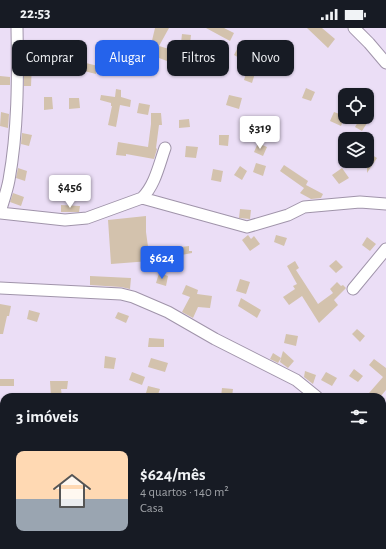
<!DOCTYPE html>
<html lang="pt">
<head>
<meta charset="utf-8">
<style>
	:root { --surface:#171b24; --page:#242831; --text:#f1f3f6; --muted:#9ea1a6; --line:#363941; --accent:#2563eb }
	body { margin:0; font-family:"Alegreya Sans",sans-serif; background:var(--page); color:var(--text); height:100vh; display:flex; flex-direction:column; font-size:15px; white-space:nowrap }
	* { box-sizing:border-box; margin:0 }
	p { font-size:13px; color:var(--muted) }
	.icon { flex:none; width:22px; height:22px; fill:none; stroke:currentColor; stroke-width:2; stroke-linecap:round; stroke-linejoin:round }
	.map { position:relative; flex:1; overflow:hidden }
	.panel { position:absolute; left:0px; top:365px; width:386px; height:156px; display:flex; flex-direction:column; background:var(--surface); border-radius:12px 12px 0 0; box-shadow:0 1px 3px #0004 }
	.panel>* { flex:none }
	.hud { position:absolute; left:12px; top:12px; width:362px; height:36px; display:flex; gap:8px }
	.buttons { position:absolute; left:338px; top:60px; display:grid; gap:8px }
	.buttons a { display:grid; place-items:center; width:36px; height:36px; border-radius:8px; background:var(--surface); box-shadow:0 1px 3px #0004; font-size:20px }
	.price { position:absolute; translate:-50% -34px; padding:0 9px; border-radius:4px; background:#fff; color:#222; font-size:13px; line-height:26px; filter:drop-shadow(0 1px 2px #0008) }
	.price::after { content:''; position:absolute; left:50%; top:24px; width:12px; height:9px; margin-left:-6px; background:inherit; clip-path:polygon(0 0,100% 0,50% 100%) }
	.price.selected { background:var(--accent); color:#fff }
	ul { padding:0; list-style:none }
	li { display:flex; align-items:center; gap:12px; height:100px; padding:0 16px }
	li+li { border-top:1px solid var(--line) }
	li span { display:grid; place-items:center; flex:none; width:112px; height:80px; border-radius:8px; color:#555 }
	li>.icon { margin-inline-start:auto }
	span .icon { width:48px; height:48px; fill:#fffc; stroke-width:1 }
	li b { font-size:17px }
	h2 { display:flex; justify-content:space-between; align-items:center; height:48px; padding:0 16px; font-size:17px }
	.chip { padding:0 14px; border-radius:8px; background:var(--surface); box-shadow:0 1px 3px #0004; font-size:14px; line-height:36px }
	.chip.selected { background:var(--accent); color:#fff }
	.status { display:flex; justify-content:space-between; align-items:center; height:28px; padding:0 20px; background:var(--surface); direction:ltr }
	.status svg { height:11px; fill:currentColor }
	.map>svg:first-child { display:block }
</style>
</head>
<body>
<div class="status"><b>22:53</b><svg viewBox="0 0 49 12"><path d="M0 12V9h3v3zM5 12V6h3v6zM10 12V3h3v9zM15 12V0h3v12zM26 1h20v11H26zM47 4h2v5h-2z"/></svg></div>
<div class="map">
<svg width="386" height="521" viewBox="0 0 386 521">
	<rect width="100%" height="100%" fill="#ebdef6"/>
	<path fill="#d3c2ad" d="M155,0H169L159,18L179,24L175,36L159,30L145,27L146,20L150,21Z
		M206,0H224L234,5L230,13Z
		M307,0H322L335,11L328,20Z
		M182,6L191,7L190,16L181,15Z
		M241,13L249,17L241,31L234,27Z
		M24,34L32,35L31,58H24Z
		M86,35L98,38L96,46L84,43Z
		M248,39L256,42L252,55L244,52Z
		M0,48L10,49V57H0Z
		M306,60L315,64L311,73L302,70Z
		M116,61L121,62V69L131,72L130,79L120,77L116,99L108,97L112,78H111V75L100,72L101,67L115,69Z
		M229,67L242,70L239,81L226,77Z
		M44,69H52L53,81L44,82Z
		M69,70H79L80,80L69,81Z
		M139,75L150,77L148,87L137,85Z
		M1,84L9,86L8,100L0,98Z
		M334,84L345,88L341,98L330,93Z
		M151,85H161L162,97H159L156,120L157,121L154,131L126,126V128L116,127L118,114L148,119L151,96Z
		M361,89H365L369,92L362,103L355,99Z
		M189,91L190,99L179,100V92Z
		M246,96L256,100L253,108L243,106Z
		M22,105L32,107L29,118L21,116Z
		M219,107H229L228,118L219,117Z
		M258,115L267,119L263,128L254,124Z
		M186,118L198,119L196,130L185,129Z
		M367,124L377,130L367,145Z
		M256,135L266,138L263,148L253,144Z
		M284,137L308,153L306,157L323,166L321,170L311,171L300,165L304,160L280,143Z
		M240,138L247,143L242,152L234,147Z
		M18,140L27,143L25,153L16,150Z
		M342,140L349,150L339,156L332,147Z
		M213,141L223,143L221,154L211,152Z
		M13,165L24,169L21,178L10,174Z
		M61,177L80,178L79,184H61Z
		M240,181L251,182L250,191L239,190Z
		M146,188V204L150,233L111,236L108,192Z
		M248,207L251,211L254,208L260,216L250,223L242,212Z
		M276,207L287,210L284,218L274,214Z
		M367,209L376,216L370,223L362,217Z
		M189,218V223H192V225L176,228V231L166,230L168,220L182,222L181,219Z
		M336,232L343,239L336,245L329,238Z
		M295,233L299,240L296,242L318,276L333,265L330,261L337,254L341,258L343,257L346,260L334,272L338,277L319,295L302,268L289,277L283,269L295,261L293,258L297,256L287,238Z
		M159,245L168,248L166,258L156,255Z
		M90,248L131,250L130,261L121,259L90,257Z
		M240,251L250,254L246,266L236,263Z
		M186,257L198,262L197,266L212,268L210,280L198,279L193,290L182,284L190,269L182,266Z
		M241,270L261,282L257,290L238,278Z
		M0,276L11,278L9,288H7L3,306H0Z
		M29,282L40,285L37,294L27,291Z
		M118,284L129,288L126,295L115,290Z
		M357,301L365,308L360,314L352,306Z
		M286,306L298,308L296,318L284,315Z
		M149,310L164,311V319H148Z
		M283,323L294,333L288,340L280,334L281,330L278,335L270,331L273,325L281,330Z
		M105,328L116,330L114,341L104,340Z
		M151,330L168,335L165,344L148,339Z
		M374,331L386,340V362L380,369H373L369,365L383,349L369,337Z
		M354,341L363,348L358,354L349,348Z
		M305,343L316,347L313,356L304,349Z
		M132,344L145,349L142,357L129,352Z
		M326,344L337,350L332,358L321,352Z
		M0,351H14V358H0Z
		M50,353H68L67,361H61L62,369H51Z
		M148,358L160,361L157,369L146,365Z
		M222,360L233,361L232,369H221Z"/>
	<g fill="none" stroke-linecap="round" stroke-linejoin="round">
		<defs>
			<path id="street" d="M354,0L369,15L386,35
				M142,170L247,199L288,187L304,179L360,174L386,176
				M0,184C3,174 7,163 9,152C18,102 18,51 17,0
				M0,185L65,192L87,190L142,170C155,157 159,137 165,120
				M0,260L121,266L133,269L168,284L215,311L296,352L317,369
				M353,261L386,221
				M382,434L386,440
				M199,521L200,517"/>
		</defs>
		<use href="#street" stroke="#a094aa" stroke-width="13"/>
		<use href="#street" stroke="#fff" stroke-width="11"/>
	</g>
</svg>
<div class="buttons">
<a><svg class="icon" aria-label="locate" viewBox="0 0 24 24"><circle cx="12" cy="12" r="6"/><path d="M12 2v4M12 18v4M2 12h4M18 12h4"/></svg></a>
<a><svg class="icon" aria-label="layers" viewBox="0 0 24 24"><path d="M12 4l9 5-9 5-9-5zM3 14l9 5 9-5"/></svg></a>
</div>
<b class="price" style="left:260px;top:122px">$319</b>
<b class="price" style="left:70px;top:181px">$456</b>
<b class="price selected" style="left:162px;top:252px">$624</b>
<div class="hud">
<a class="chip">Comprar</a>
<a class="chip selected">Alugar</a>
<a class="chip">Filtros</a>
<a class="chip">Novo</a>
</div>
<section class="panel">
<h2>3 imóveis<svg class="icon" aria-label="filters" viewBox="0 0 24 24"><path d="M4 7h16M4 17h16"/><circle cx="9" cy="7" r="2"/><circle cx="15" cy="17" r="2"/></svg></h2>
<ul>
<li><span style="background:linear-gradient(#ffd9b3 60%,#9aa5b1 0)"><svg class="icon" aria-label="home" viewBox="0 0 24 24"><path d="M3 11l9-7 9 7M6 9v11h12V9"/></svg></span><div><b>$624/mês</b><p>4 quartos · 140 m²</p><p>Casa</p></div></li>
</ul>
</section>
</div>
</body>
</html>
